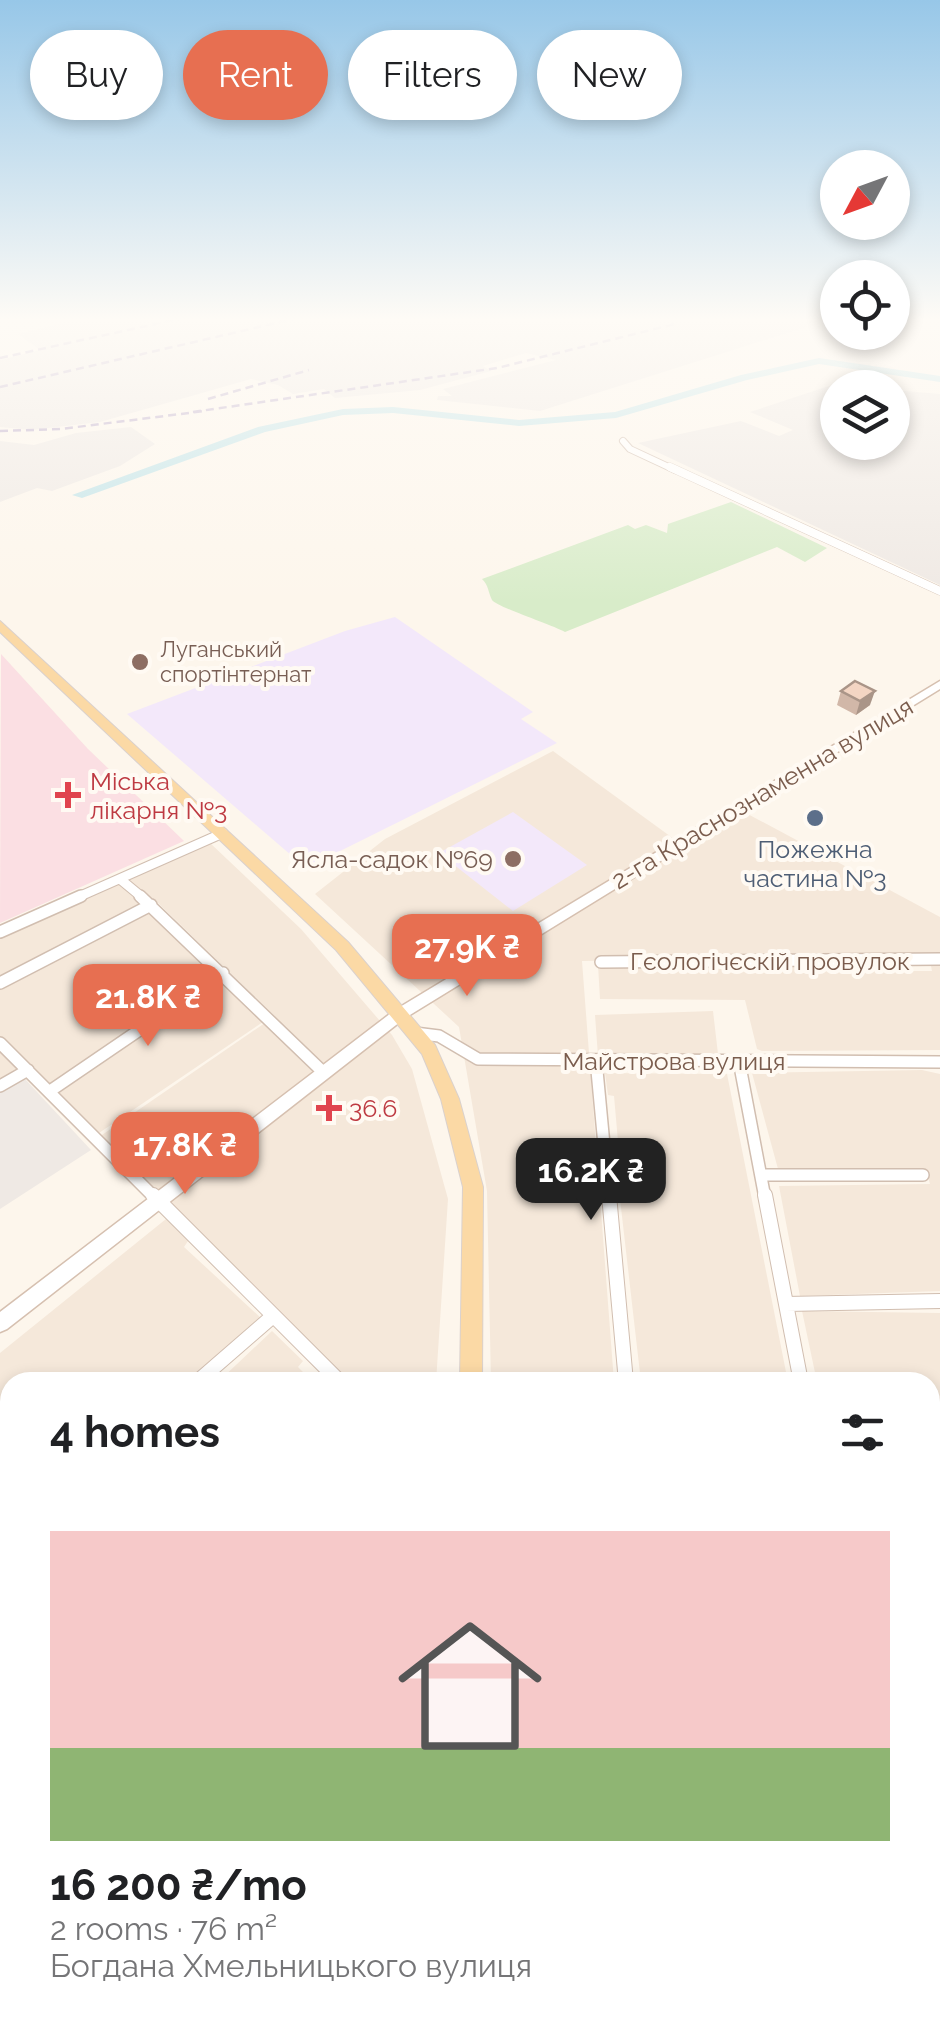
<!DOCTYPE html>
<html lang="en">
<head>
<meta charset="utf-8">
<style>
	:root { --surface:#fff; --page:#f2f2f2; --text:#202124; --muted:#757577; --accent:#e76f51 }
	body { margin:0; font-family:Raleway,sans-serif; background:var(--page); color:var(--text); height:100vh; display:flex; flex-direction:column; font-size:38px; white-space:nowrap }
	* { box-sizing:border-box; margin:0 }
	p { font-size:32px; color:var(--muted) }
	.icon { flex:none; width:55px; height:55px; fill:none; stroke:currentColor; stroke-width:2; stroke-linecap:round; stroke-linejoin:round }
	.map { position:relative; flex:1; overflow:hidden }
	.sheet { position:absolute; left:0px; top:1372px; width:940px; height:672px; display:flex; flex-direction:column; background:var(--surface); border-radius:30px 30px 0 0; box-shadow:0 5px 15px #0003 }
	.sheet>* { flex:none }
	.top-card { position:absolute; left:30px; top:30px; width:880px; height:90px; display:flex; gap:20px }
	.needle { width:65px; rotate:229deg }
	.fabs { position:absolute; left:820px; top:150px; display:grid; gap:20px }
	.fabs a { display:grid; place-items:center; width:90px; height:90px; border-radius:50%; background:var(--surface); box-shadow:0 5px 15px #0003; font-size:50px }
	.price { position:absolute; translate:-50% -85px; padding:0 22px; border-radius:20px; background:var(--accent); color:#fff; font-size:32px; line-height:65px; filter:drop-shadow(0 2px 5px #0008) }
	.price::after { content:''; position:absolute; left:50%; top:60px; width:30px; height:22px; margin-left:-15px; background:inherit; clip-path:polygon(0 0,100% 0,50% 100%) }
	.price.on { background:#222; color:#fff }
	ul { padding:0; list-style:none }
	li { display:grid; align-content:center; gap:20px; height:530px; padding:0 50px }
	li span { display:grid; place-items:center; height:310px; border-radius:0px; color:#555 }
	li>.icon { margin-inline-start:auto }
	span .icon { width:180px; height:180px; fill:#fffc; stroke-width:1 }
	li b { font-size:42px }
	h2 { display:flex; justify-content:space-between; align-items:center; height:120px; padding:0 50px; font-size:42px }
	.chip { padding:0 35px; border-radius:45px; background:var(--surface); box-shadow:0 5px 15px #0003; font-size:35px; line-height:90px }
	.chip.on { background:var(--accent); color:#fff }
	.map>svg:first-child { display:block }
</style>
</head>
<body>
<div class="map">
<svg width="940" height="2044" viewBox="0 0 940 2044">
	<rect width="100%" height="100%" fill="#fdf6ec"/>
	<path fill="#f5e8da" d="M553,751L674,839L731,805L940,917V956L582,961L614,1382H491L487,1191L459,1027L315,894L385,839Z
		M209,842L301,929L392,1035L412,1069L448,1199L436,1382H348L99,1137L275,1016L156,901L0,979V936Z
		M150,907L266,1020L96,1135L29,1068L0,1084V985Z
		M824,964L827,971H932L931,966H940V1050L762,1051L757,1049L745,1000L600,999L598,965Z
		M713,1011L718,1054L598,1056L595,1015Z
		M922,1070L940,1074V1291L800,1296L779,1186L930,1184L926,1169H778L752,1073Z
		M605,1073L727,1074L788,1382H641L616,1164H620L614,1096L608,1095Z
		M166,1219L188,1241L184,1247L262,1319L186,1382H10V1476L0,1464V1353Z
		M802,1311L940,1313V1446H930V1382H817Z
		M272,1331L303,1361L298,1367L313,1382H218Z
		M10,1546V1831L0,1841V1555Z
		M930,1715H940V1992L930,1941Z
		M10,1893V2035H403L402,2044H0V1903Z
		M493,2035H664L665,2044H493Z
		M702,2035H902L904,2044H703Z"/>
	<path fill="#efe9e4" d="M71,317H838L540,411L437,400L438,396H452L443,389L556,360L526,353L483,366L491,371L420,390L335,398L324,389L293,394L278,385L251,379L100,422L31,430L0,427V360L40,350L18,334L75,320Z
		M829,386L850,387L838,388V442H892L893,390L940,394V585L638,443L741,421L779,436L793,430L750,412Z
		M131,427L155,444L120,466L52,491L37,488L0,502V441L34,445L76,433Z
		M24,1078L91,1150L0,1209V1093Z"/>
	<path fill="#f3e8fa" d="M395,617L533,712L521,719L557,743L306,868L127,714L345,631Z
		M513,812L587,865L513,911L439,853Z"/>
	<path fill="#fbdfe3" d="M1,654L88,749L184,841L0,923Z"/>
	<path fill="#d8ecc9" d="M731,502L827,548L805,562L777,547L565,632C550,624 497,607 492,600C488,592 489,586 482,579L628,525L635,529L646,525L667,533L668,524Z"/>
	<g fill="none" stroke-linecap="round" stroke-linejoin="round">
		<path fill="#bfe3e8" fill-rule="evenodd" d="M819,358L940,376V382L819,364L747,380L616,418L519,426L393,413L343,415L265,432L82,498L72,495L258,427L343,409L393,407L519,420L615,412L741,375Z"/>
		<defs>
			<path id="street-far5" d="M623,441L630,449L675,470"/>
			<path id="street-far4" d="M670,467L940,591"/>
			<path id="street-far3" d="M120,879L143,898
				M76,898L223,833"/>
			<path id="street-far2" d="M140,896L324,1073
				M0,932L81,896
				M601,962L940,959
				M0,983L151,905
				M415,1033L439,1036L478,1059L940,1062
				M0,1043L155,1198
				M596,1060L609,1198
				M739,1061L765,1198
				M0,1086L28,1070
				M50,1091L223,973
				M762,1175H923"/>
			<path id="street-far1" d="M153,1195L340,1382
				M609,1195L626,1382
				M765,1195L801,1382
				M786,1304L940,1301
				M197,1382L273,1316
				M930,1465H940
				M0,1494L10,1506
				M0,1543L10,1534"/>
			<path id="street" d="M0,1873L10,1863
				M683,2035L684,2044
				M927,2035L929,2044"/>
			<path id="secondary" d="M940,681V689L405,1018L7,1329L0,1332V1312L395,1010Z"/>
			<path id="primary" d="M0,621L348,942L435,1045L459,1099L483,1187L482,1382H460L463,1187L441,1099L422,1054L336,950L0,632Z
				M447,2035H479V2044H447Z"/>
		</defs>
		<use href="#street-far5" stroke="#d1beb0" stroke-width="8"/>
		<use href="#street-far4" stroke="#d1beb0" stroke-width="9"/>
		<use href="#street-far3" stroke="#d1beb0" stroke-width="11"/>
		<use href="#street-far2" stroke="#d1beb0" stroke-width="14"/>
		<use href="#street-far1" stroke="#d1beb0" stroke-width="16"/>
		<use href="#street" stroke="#d1beb0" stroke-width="20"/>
		<use href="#secondary" stroke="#d6c0b0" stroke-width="3"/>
		<use href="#primary" stroke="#dad1cd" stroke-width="2"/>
		<use href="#street-far5" stroke="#fff" stroke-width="6"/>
		<use href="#street-far4" stroke="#fff" stroke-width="8"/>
		<use href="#street-far3" stroke="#fff" stroke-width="9"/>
		<use href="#street-far2" stroke="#fff" stroke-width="11"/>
		<use href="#street-far1" stroke="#fff" stroke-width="14"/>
		<use href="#street" stroke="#fff" stroke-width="18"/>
		<use href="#secondary" fill="#fff" fill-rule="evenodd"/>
		<use href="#primary" fill="#fbd9a5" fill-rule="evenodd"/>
		<path stroke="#b9a8c9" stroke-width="2.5" stroke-dasharray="8 5" stroke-linecap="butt" d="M0,358L187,317
			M0,387L302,317
			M208,399L309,370
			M193,412L497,368L675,324
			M0,431L61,429L204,411"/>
	</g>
	<path fill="#d1b7a8" d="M841,691L870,705L856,715L837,705Z"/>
	<path fill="#aa9588" d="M875,691L870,705L856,715L860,701Z"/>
	<path fill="#f3d5c3" stroke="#aa9588" stroke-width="2.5" d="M855,681L875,691L860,701L841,691Z"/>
	<linearGradient id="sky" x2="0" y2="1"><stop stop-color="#97c7e8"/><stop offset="0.53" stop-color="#fefbf6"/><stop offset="1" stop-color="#fefbf6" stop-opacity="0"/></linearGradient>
	<rect width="940" height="603" fill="url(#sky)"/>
	<g fill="#8d6e63" stroke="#fffaf3" stroke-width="4">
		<circle cx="140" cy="662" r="10"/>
		<circle cx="513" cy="859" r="10"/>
	</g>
	<g fill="#e0444e" stroke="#fffaf3" stroke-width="4">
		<path d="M63 780h10v10h10v10h-10v10h-10v-10h-10v-10h10z"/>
		<path d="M324 1093h10v10h10v10h-10v10h-10v-10h-10v-10h10z"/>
	</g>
	<circle fill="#5c6f8a" stroke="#fffaf3" stroke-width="4" cx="815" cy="818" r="10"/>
	<g text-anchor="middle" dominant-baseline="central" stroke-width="8" stroke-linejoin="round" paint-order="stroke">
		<g font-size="22" fill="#785e54" stroke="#fffaf3" text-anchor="start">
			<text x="160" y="649">Луганський<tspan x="160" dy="25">спортінтернат</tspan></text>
		</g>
		<g font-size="25" fill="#be3a42" stroke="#fffaf3" text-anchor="start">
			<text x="90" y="781">Міська<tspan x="90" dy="29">лікарня №3</tspan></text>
			<text x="349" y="1108">36.6</text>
		</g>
		<g font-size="25" fill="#7a5c4d" stroke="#fffaf3">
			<text transform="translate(762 793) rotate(-31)">2-га Краснознаменна вулиця</text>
			<text x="770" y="961">Гєологічєскій провулок</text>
			<text x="674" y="1061">Майстрова вулиця</text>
		</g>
		<g font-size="25" fill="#4e5e75" stroke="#fffaf3">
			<text x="815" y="849">Пожежна<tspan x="815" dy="29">частина №3</tspan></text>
		</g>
		<g font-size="25" fill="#785e54" stroke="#fffaf3" text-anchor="end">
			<text x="493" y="859">Ясла-садок №69</text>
		</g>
	</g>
</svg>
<div class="fabs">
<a><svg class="needle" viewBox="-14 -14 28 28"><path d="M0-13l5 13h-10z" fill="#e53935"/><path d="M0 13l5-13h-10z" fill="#757577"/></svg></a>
<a><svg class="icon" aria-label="locate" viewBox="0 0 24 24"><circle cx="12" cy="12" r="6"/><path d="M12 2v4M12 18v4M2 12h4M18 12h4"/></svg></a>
<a><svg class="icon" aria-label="layers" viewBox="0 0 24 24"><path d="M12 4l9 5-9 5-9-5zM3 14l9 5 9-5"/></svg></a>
</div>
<b class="price" style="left:467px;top:999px">27.9K ₴</b>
<b class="price" style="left:148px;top:1049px">21.8K ₴</b>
<b class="price" style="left:185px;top:1197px">17.8K ₴</b>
<b class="price on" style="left:591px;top:1223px">16.2K ₴</b>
<div class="top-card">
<a class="chip">Buy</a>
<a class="chip on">Rent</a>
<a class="chip">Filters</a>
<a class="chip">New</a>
</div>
<section class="sheet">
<h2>4 homes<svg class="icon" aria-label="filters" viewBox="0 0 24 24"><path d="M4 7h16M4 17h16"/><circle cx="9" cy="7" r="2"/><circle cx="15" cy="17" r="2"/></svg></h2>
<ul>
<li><span style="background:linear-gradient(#f6c9c9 70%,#8fb573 0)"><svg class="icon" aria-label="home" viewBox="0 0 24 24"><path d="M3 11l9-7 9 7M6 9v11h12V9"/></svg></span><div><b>16 200 ₴/mo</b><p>2 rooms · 76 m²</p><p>Богдана Хмельницького вулиця</p></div></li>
</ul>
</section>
</div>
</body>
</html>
